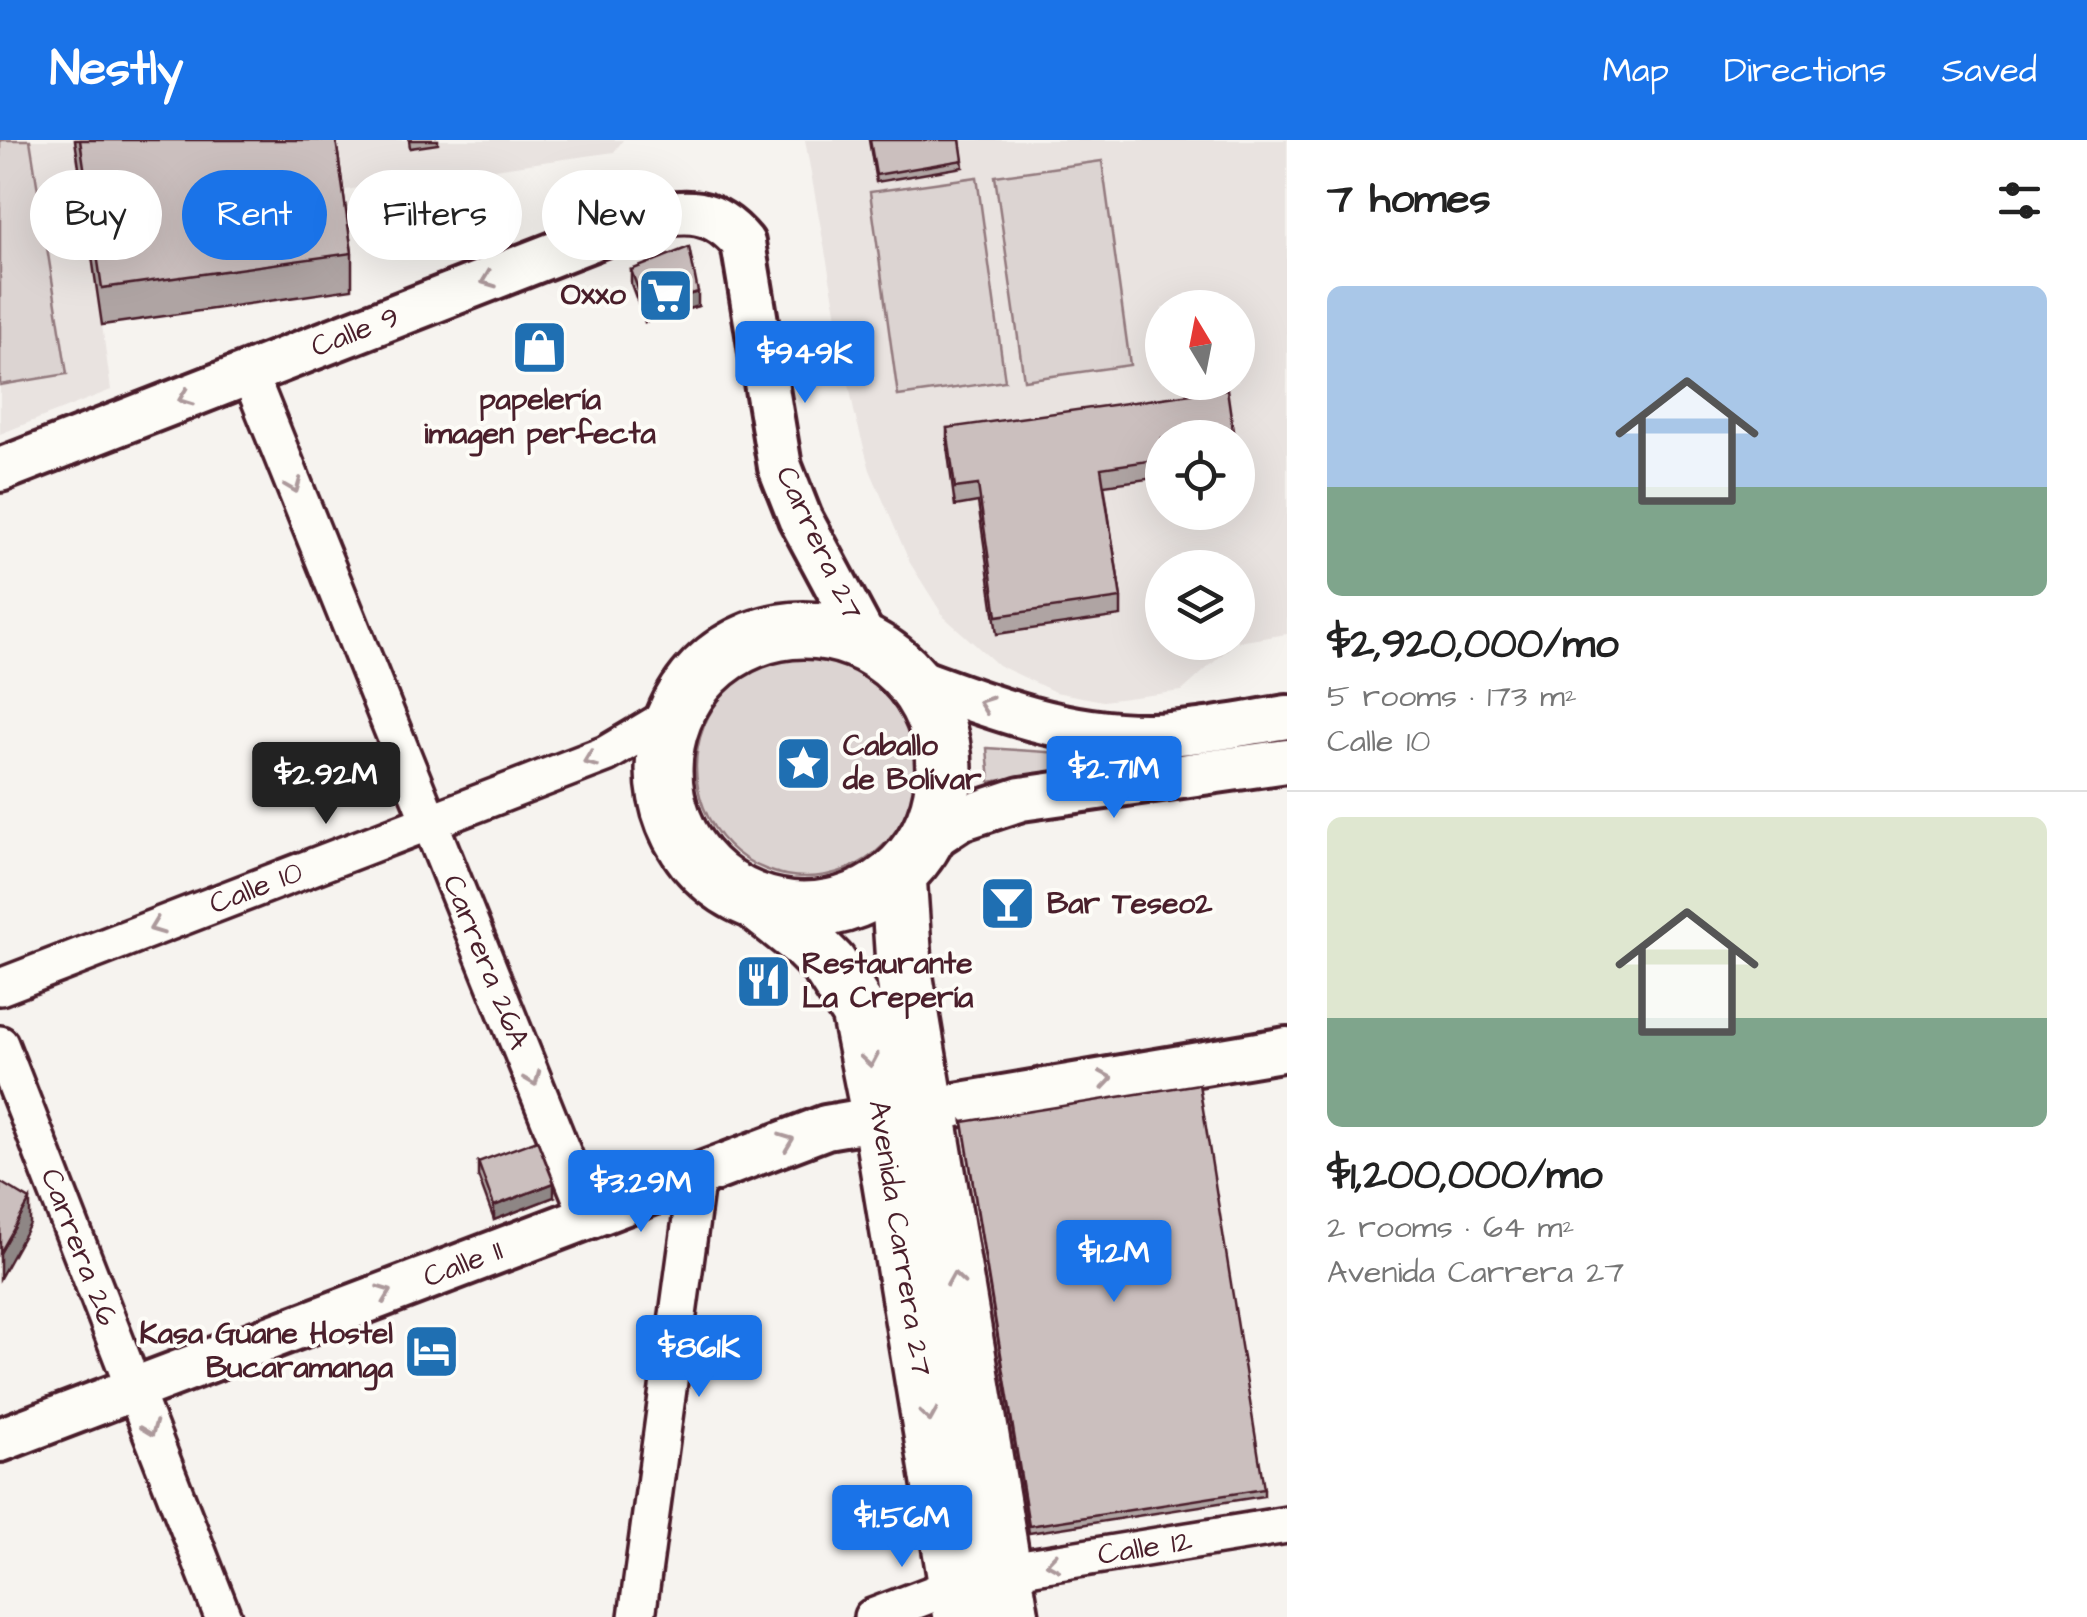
<!DOCTYPE html>
<html lang="en">
<head>
<meta charset="utf-8">
<style>
	:root { --surface:#fff; --page:#f6f6f6; --text:#222; --muted:#767676; --line:#e0e0e0; --accent:#1a73e8 }
	body { margin:0; font-family:"Architects Daughter",sans-serif; background:var(--page); color:var(--text); height:100vh; display:flex; flex-direction:column; font-size:38px; white-space:nowrap }
	* { box-sizing:border-box; margin:0 }
	p { font-size:32px; color:var(--muted) }
	.icon { flex:none; width:55px; height:55px; fill:none; stroke:currentColor; stroke-width:2; stroke-linecap:round; stroke-linejoin:round }
	.map { position:relative; flex:1; overflow:hidden }
	.sheet { display:flex; flex-direction:column; background:var(--surface); width:800px }
	.sheet>* { flex:none }
	.top-card { position:absolute; left:30px; top:30px; width:950px; height:90px; display:flex; gap:20px }
	.needle { width:65px; rotate:350deg }
	.buttons { position:absolute; left:1145px; top:150px; display:grid; gap:20px }
	.buttons a { display:grid; place-items:center; width:110px; height:110px; border-radius:50%; background:var(--surface); box-shadow:0 10px 40px #0002; font-size:50px }
	.price { position:absolute; translate:-50% -85px; padding:0 22px; border-radius:10px; background:var(--accent); color:#fff; font-size:32px; line-height:65px; filter:drop-shadow(0 2px 5px #0008) }
	.price::after { content:''; position:absolute; left:50%; top:60px; width:30px; height:22px; margin-left:-15px; background:inherit; clip-path:polygon(0 0,100% 0,50% 100%) }
	.price.selected { background:#222; color:#fff }
	ul { padding:0; list-style:none }
	li { display:grid; align-content:center; gap:20px; height:530px; padding:0 40px }
	li+li { border-top:2px solid var(--line) }
	li span { display:grid; place-items:center; height:310px; border-radius:15px; color:#555 }
	li>.icon { margin-inline-start:auto }
	span .icon { width:180px; height:180px; fill:#fffc; stroke-width:1 }
	li b { font-size:42px }
	h2 { display:flex; justify-content:space-between; align-items:center; height:120px; padding:0 40px; font-size:42px }
	.pill { padding:0 35px; border-radius:45px; background:var(--surface); box-shadow:0 10px 40px #0002; font-size:35px; line-height:90px }
	.pill.selected { background:var(--accent); color:#fff }
	header { display:flex; align-items:center; gap:60px; box-sizing:border-box; height:140px; padding:0 50px; background:var(--accent); color:#fff }
	header strong { font-size:48px }
	nav { display:flex; gap:55px; margin-inline-start:auto; font-size:35px }
	main { display:flex; flex:1; min-height:0 }
	.map>svg:first-child { display:block }
</style>
</head>
<body>
<header>
<strong>Nestly</strong>
<nav><a>Map</a><a>Directions</a><a>Saved</a></nav>
</header>
<main>
<div class="map">
<svg width="1287" height="1477" viewBox="0 0 1287 1477">
	<rect width="100%" height="100%" fill="#f6f3ef"/>
	<filter id="ink" filterUnits="userSpaceOnUse"><feTurbulence type="fractalNoise" baseFrequency=".01" numOctaves="2"/><feDisplacementMap in="SourceGraphic" scale="20" xChannelSelector="R" yChannelSelector="G"/><feConvolveMatrix kernelMatrix="1 2 1 2 8 2 1 2 1" color-interpolation-filters="sRGB"/></filter>
	<g filter="url(#ink)">
		<path fill="#e9e3e0" fill-rule="evenodd" d="M0,0H623L614,12L338,51L352,149L102,185L111,250L0,294Z
			M805,0H1287V494L1238,502V428H1162V502L1235,503L1182,551L1103,561L1055,552L998,525L944,477L910,423L870,330L854,271ZM1162,168H1238V242H1162ZM1162,298H1238V372H1162Z"/>
		<path fill="#dcd4d2" stroke="#937a7e" stroke-width="2.5" d="M0,0H30L67,234L0,245Z
			M1102,21L1130,225L1024,240L995,36Z
			M977,37L1005,241L898,256L870,52Z
			M696 627a110 110 0 1 1 220 0a110 110 0 1 1-220 0Z
			M987,608L1137,618L990,642Z"/>
		<g fill="none" stroke-linecap="round" stroke-linejoin="round">
			<defs>
				<path id="minor" d="M249,233L588,1076
					M0,847L606,614L675,573
					M0,904L223,1477
					M1003,1431L1287,1385
					M637,1477L697,1035
					M872,1477L956,1445"/>
				<path id="tertiary" d="M0,330L644,79C686,68 714,68 743,103L780,327L800,378L868,505
					M909,537C987,566 1064,596 1149,595C1195,594 1241,584 1287,577
					M925,702L960,679L1021,659L1287,621
					M0,1300L826,987L1287,909"/>
				<path id="primary" d="M664 630a140 140 0 1 1 280 0a140 140 0 1 1-280 0Z
					M898,734L905,839L1011,1477
					M755,761L804,800L829,825L859,872L880,977L962,1477"/>
			</defs>
			<use href="#minor" stroke="#4a1f2b" stroke-width="42"/>
			<use href="#tertiary" stroke="#4a1f2b" stroke-width="50"/>
			<use href="#primary" stroke="#4a1f2b" stroke-width="62"/>
			<use href="#minor" stroke="#fdfcf7" stroke-width="35"/>
			<use href="#tertiary" stroke="#fdfcf7" stroke-width="42"/>
			<use href="#primary" stroke="#fdfcf7" stroke-width="55"/>
		</g>
		<path fill="#afa4a3" stroke="#4a1f2b" stroke-width="2.5" d="M75,0H336L352,113V149L102,185Z
			M409,0H438V4L410,8Z
			M869,0H960L963,27L876,42Z
			M631,130L698,166L645,182L631,144Z
			M947,288L1162,298V337L1104,345L1121,458V476L997,494L978,362L955,366L947,306Z
			M963,982L1264,1349V1356L1029,1393Z
			M478,1022L554,1057L494,1080L478,1036Z"/>
		<path fill="#8e8685" stroke="#4a1f2b" stroke-width="2.5" d="M698,152V166L645,182V168Z
			M554,1043V1057L494,1080V1066Z
			M30,1060V1084L0,1138V1113Z"/>
		<path fill="#cbbfbe" stroke="#4a1f2b" stroke-width="2.5" d="M80,0H336L352,113L102,148Z
			M870,0H960L963,20L876,35Z
			M689,107L698,152L645,168L631,130Z
			M1227,249L1234,298H1162V319L1101,328L1121,458L997,476L978,345L955,348L947,288Z
			M1199,944L1264,1349L1029,1386L963,982Z
			M537,1000L554,1043L494,1066L478,1022Z
			M0,1042L30,1060L0,1113Z"/>
		<defs><path id="oneway-chevron" d="M-2-3.5L2.5 0L-2 3.5" fill="none" stroke-width="1.6" stroke-linecap="round" stroke-linejoin="round" transform="scale(2.5)"/></defs>
		<g stroke="#ac999b">
			<use href="#oneway-chevron" transform="translate(488 140) rotate(159)"/>
			<use href="#oneway-chevron" transform="translate(185 258) rotate(159)"/>
			<use href="#oneway-chevron" transform="translate(294 346) rotate(68)"/>
			<use href="#oneway-chevron" transform="translate(985 564) rotate(-160)"/>
			<use href="#oneway-chevron" transform="translate(590 620) rotate(159)"/>
			<use href="#oneway-chevron" transform="translate(156 787) rotate(159)"/>
			<use href="#oneway-chevron" transform="translate(870 920) rotate(80)"/>
			<use href="#oneway-chevron" transform="translate(533 939) rotate(68)"/>
			<use href="#oneway-chevron" transform="translate(1106 939) rotate(-9)"/>
			<use href="#oneway-chevron" transform="translate(787 1001) rotate(-21)"/>
			<use href="#oneway-chevron" transform="translate(955 1139) rotate(-99)"/>
			<use href="#oneway-chevron" transform="translate(385 1153) rotate(-21)"/>
			<use href="#oneway-chevron" transform="translate(929 1275) rotate(81)"/>
			<use href="#oneway-chevron" transform="translate(150 1289) rotate(69)"/>
			<use href="#oneway-chevron" transform="translate(1053 1423) rotate(171)"/>
		</g>
	</g>
	<defs>
		<symbol id="supermarket-square" viewBox="-11 -11 22 22"><rect x="-9" y="-9" width="18" height="18" rx="4" fill="#1f6fb2" stroke="#fdfcf7"/><path d="M-6-5.5h2.5l.6 2H6L4.5 2H-2.5L-4.4-4H-6ZM-1.5 3.2a1.3 1.3 0 1 0 .1 0ZM3 3.2a1.3 1.3 0 1 0 .1 0Z" fill="#fff"/></symbol>
		<symbol id="shop-square" viewBox="-11 -11 22 22"><rect x="-9" y="-9" width="18" height="18" rx="4" fill="#1f6fb2" stroke="#fdfcf7"/><path d="M-5-2.5h2.3a2.7 3.5 0 0 1 5.4 0H5L5.5 6h-11ZM-1.5-2.5h3a1.5 2.3 0 0 0-3 0Z" fill="#fff"/></symbol>
		<symbol id="sight-square" viewBox="-11 -11 22 22"><rect x="-9" y="-9" width="18" height="18" rx="4" fill="#1f6fb2" stroke="#fdfcf7"/><path d="M0-6L1.8-2.2L6-1.7L2.9 1.2L3.7 5.4L0 3.3L-3.7 5.4L-2.9 1.2L-6-1.7L-1.8-2.2Z" fill="#fff"/></symbol>
		<symbol id="bar-square" viewBox="-11 -11 22 22"><rect x="-9" y="-9" width="18" height="18" rx="4" fill="#1f6fb2" stroke="#fdfcf7"/><path d="M-6-5H6L.8 .8V4.5H3.5V6h-7V4.5H-.8V.8Z" fill="#fff"/></symbol>
		<symbol id="restaurant-square" viewBox="-11 -11 22 22"><rect x="-9" y="-9" width="18" height="18" rx="4" fill="#1f6fb2" stroke="#fdfcf7"/><path d="M-5-6h1v4h1v-4h1v4h1v-4h1v5L-1.5 .5V6h-2V.5L-5-1ZM5-6V6H3V1.5H1.5Q1.5-4 5-6Z" fill="#fff"/></symbol>
		<symbol id="hotel-square" viewBox="-11 -11 22 22"><rect x="-9" y="-9" width="18" height="18" rx="4" fill="#1f6fb2" stroke="#fdfcf7"/><path d="M-6-4.5h1.5V1H6V5H4.5V3h-9V5H-6ZM-4 0a1.8 1.8 0 1 1 3.6 0ZM.5 0V-2.5h3Q6-2.5 6 0Z" fill="#fff"/></symbol>
	</defs>
	<g fill-rule="evenodd">
		<use href="#supermarket-square" x="634" y="124" width="63" height="63"/>
		<use href="#shop-square" x="508" y="176" width="63" height="63"/>
		<use href="#sight-square" x="772" y="592" width="63" height="63"/>
		<use href="#bar-square" x="976" y="732" width="63" height="63"/>
		<use href="#restaurant-square" x="732" y="810" width="63" height="63"/>
		<use href="#hotel-square" x="400" y="1180" width="63" height="63"/>
	</g>
	<g text-anchor="middle" dominant-baseline="central" stroke-width="8" stroke-linejoin="round" paint-order="stroke">
		<g font-size="30" font-weight="bold" fill="#4a1f2b" stroke="#fdfcf7" text-anchor="start">
			<text x="626" y="155" text-anchor="end">Oxxo</text>
			<text x="540" y="260" text-anchor="middle">papelería<tspan x="540" dy="34">imagen perfecta</tspan></text>
			<text x="843" y="606">Caballo<tspan x="843" dy="34">de Bolívar</tspan></text>
			<text x="1047" y="764">Bar Teseo2</text>
			<text x="802" y="824">Restaurante<tspan x="802" dy="34">La Crepería</tspan></text>
			<text x="393" y="1194" text-anchor="end">Kasa Guane Hostel<tspan x="393" dy="34">Bucaramanga</tspan></text>
		</g>
		<g font-size="30" fill="#4a1f2b" stroke="#fdfcf7">
			<text transform="translate(355 192) rotate(-21)">Calle 9</text>
			<text transform="translate(819 403) rotate(65)">Carrera 27</text>
			<text transform="translate(256 748) rotate(-21)">Calle 10</text>
			<text transform="translate(486 822) rotate(68)">Carrera 26A</text>
			<text transform="translate(900 1098) rotate(81)">Avenida Carrera 27</text>
			<text transform="translate(79 1107) rotate(69)">Carrera 26</text>
			<text transform="translate(463 1124) rotate(-21)">Calle 11</text>
			<text transform="translate(1145 1408) rotate(-9)">Calle 12</text>
		</g>
	</g>
</svg>
<div class="buttons">
<a><svg class="needle" viewBox="-14 -14 28 28"><path d="M0-13l5 13h-10z" fill="#e53935"/><path d="M0 13l5-13h-10z" fill="#767676"/></svg></a>
<a><svg class="icon" aria-label="locate" viewBox="0 0 24 24"><circle cx="12" cy="12" r="6"/><path d="M12 2v4M12 18v4M2 12h4M18 12h4"/></svg></a>
<a><svg class="icon" aria-label="layers" viewBox="0 0 24 24"><path d="M12 4l9 5-9 5-9-5zM3 14l9 5 9-5"/></svg></a>
</div>
<b class="price" style="left:805px;top:266px">$949K</b>
<b class="price" style="left:1114px;top:681px">$2.71M</b>
<b class="price selected" style="left:326px;top:687px">$2.92M</b>
<b class="price" style="left:641px;top:1095px">$3.29M</b>
<b class="price" style="left:1114px;top:1165px">$1.2M</b>
<b class="price" style="left:699px;top:1260px">$861K</b>
<b class="price" style="left:902px;top:1430px">$1.56M</b>
<div class="top-card">
<a class="pill">Buy</a>
<a class="pill selected">Rent</a>
<a class="pill">Filters</a>
<a class="pill">New</a>
</div>
</div>
<section class="sheet">
<h2>7 homes<svg class="icon" aria-label="filters" viewBox="0 0 24 24"><path d="M4 7h16M4 17h16"/><circle cx="9" cy="7" r="2"/><circle cx="15" cy="17" r="2"/></svg></h2>
<ul>
<li><span style="background:linear-gradient(#a9c7e8 65%,#7fa58c 0)"><svg class="icon" aria-label="home" viewBox="0 0 24 24"><path d="M3 11l9-7 9 7M6 9v11h12V9"/></svg></span><div><b>$2,920,000/mo</b><p>5 rooms · 173 m²</p><p>Calle 10</p></div></li>
<li><span style="background:linear-gradient(#dfe7d0 65%,#7fa58c 0)"><svg class="icon" aria-label="home" viewBox="0 0 24 24"><path d="M3 11l9-7 9 7M6 9v11h12V9"/></svg></span><div><b>$1,200,000/mo</b><p>2 rooms · 64 m²</p><p>Avenida Carrera 27</p></div></li>
</ul>
</section>
</main>
</body>
</html>
